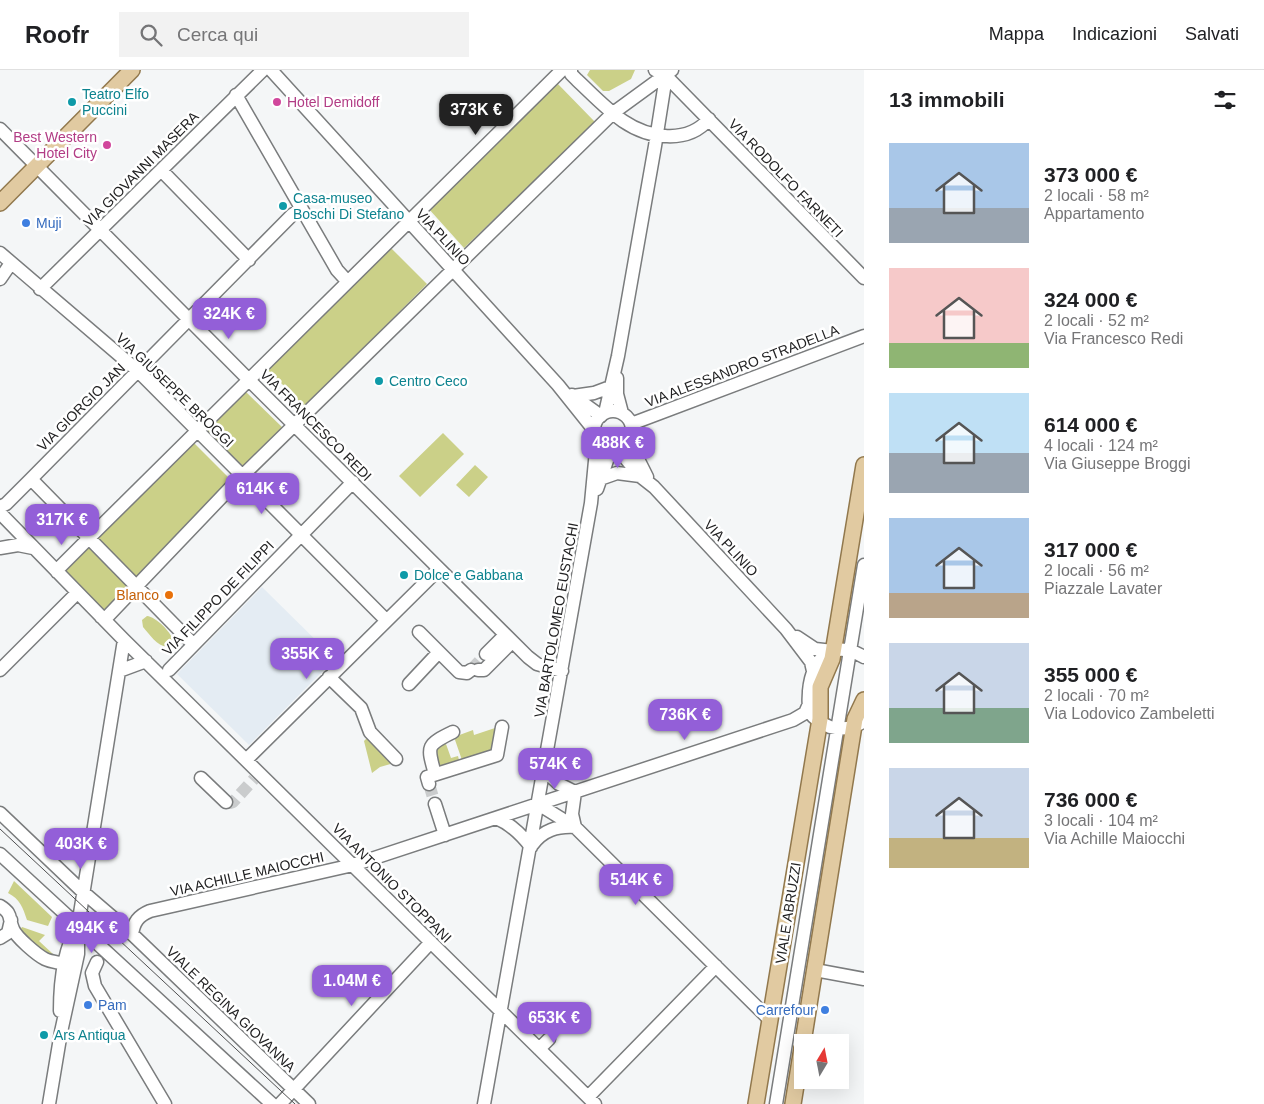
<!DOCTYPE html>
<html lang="it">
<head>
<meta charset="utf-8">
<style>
	:root { --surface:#fff; --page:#f2f2f2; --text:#202124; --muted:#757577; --line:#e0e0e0; --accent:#935fd8 }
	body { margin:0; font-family:Helvetica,sans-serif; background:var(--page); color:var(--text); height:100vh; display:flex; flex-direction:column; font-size:19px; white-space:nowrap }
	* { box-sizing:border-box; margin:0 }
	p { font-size:16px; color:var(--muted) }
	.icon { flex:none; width:28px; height:28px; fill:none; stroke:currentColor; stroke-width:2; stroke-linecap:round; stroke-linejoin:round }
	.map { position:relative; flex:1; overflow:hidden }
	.details { display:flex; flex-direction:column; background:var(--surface); width:400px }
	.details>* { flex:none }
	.needle { width:32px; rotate:10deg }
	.controls { position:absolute; left:794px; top:964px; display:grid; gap:10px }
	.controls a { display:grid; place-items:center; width:55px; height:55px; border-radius:0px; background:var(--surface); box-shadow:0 5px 20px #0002; font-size:25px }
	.price { position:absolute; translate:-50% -42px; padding:0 11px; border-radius:10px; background:var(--accent); color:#fff; font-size:16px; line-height:32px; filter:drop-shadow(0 1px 2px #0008) }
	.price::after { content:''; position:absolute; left:50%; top:30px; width:15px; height:11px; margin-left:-8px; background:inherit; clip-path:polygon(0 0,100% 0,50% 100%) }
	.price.active { background:#222; color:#fff }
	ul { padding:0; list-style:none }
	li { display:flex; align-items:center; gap:15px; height:125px; padding:0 25px }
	li span { display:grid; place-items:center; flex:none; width:140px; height:100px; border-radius:0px; color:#555 }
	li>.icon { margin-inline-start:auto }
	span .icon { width:60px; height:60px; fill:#fffc; stroke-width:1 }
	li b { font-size:21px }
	h2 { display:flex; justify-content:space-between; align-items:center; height:60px; padding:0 25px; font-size:21px }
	header { display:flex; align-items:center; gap:30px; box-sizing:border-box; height:70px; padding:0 25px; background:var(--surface); border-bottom:1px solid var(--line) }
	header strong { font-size:24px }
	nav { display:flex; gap:28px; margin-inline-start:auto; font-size:18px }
	.search { width:350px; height:45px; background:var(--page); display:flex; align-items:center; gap:12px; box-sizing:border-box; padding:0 18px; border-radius:0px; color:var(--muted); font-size:19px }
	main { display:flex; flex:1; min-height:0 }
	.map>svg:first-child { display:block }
</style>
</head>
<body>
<header>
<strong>Roofr</strong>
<div class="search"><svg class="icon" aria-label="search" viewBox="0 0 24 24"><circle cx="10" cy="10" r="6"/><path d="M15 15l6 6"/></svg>Cerca qui</div>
<nav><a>Mappa</a><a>Indicazioni</a><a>Salvati</a></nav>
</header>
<main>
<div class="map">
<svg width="864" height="1034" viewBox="0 0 864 1034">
	<rect width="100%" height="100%" fill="#f4f6f7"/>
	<path fill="#e4ecf3" d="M262,517L335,589L249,675L177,604Z"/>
	<path fill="#cbd088" d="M590,0H635L631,9L609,21H603L587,5Z
		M557,13L595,52L464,178L428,138Z
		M389,176L427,214L305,337L267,299Z
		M245,321L283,358L244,397L206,360Z
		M443,363L464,384L420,427L399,406Z
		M194,373L231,410L105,544L62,500Z
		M475,395L488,407L469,427L456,415Z
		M36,434C44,437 57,450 60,458L57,464C46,467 37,453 30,446L29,439Z
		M147,546C156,547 170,561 173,570L170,576C159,579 150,565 143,557L142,550Z
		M498,657L493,684L463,693L454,667L473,660L474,665Z
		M368,667L394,693L380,697L372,703L364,671Z
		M446,674L451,688L458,686L460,694L437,701L434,678Z
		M14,811L52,847L48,856L27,850C23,838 20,829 8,823Z
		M22,857L45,865L39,871L53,884L52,888L46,886L20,860Z"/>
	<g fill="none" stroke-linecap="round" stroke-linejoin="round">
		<path stroke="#cacccd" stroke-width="12" stroke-dasharray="12 6" stroke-linecap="butt" d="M471,600L486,584
			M429,714L435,734
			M226,732L230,733L233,732L254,709"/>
		<defs>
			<path id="minor" d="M271,0L558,315L594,360
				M571,0V4L577,10C592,24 606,39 623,51C648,68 687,75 709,49
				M655,0L666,6L864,208
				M236,25L337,200L347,211
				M0,59L248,309L528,587L537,594L562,601
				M161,100L249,190
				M0,183L138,301L386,550
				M0,209L11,193
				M40,219L263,0
				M617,308V324L622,343
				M572,325L601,346
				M573,326L594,323L610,317
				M594 360a19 19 0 1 1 38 0a19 19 0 1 1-38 0Z
				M605,343L618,286L655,76L666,6
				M631,354L864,266
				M629,371L647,407
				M617,378L640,406L654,417L786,559L811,592L813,601
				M31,409L193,574
				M600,409L617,403L640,406
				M597,419L611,379
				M0,437L6,434L31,409L292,145L302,139
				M0,443L124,570L595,1034
				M0,478L18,475L33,478
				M57,502L58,499L89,468L562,0
				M101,547H107L234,414L613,43L672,0
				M419,562L459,602L467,603L471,600
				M797,567L815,579L833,581
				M486,584L505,565
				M864,587C832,568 812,589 809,621C809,628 807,637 811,644C815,650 823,654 830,657C842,660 854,658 864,651
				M0,600L77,523
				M169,600L353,412
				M478,600H484L512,572
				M119,601L146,591
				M329,607L361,638L370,662L396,689
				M409,614L439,582
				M246,690L439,499
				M545,701L559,714L575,722
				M435,704C427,676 426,675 453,662
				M201,708L226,732
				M429,714L427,707L497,685L502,657
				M435,734L445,765
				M538,734L575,757L770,950
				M0,743L83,822L132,864L309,1034
				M496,748C511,754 521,764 531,777
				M575,757L572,744L575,722
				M532,775C543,760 557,756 575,757
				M0,784L272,1034
				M0,836C13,844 8,848 13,859C16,867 37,885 45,889C51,892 58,892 65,894
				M132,864C134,852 138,846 150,841L353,795L793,650L805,643L809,634
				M0,868L8,863L11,850
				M97,892L92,903L95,916L165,1034
				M815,900L864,909
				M60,941C60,913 63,880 78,856
				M539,979L549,969
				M588,1027L716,896
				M49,1034L61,962L78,884V856L124,570
				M280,1034L431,872
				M484,1034L591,433L597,370
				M776,1034L864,495"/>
			<path id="major" d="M0,133L132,0
				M803,972L855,649L864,630
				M756,1034L820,649V617L832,589L864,395
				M793,1034L802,978"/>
		</defs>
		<use href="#minor" stroke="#7a7c7d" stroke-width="15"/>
		<use href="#major" stroke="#91784d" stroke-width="18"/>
		<use href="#minor" stroke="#fff" stroke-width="12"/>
		<use href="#major" stroke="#e1caa1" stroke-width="15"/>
		<path stroke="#505051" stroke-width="1" d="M0,759L295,1034"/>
	</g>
	<g fill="#0f9aa8" stroke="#fff" stroke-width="2">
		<circle cx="72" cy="32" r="5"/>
		<circle cx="283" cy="136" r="5"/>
		<circle cx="379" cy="311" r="5"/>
		<circle cx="404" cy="505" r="5"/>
		<circle cx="44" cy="965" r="5"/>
	</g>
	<g fill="#d1479c" stroke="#fff" stroke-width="2">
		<circle cx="277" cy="32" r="5"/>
		<circle cx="107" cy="75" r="5"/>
	</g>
	<g fill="#3f7fe0" stroke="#fff" stroke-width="2">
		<circle cx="26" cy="153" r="5"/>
		<circle cx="88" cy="935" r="5"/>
		<circle cx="825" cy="940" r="5"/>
	</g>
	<circle fill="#e8710a" stroke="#fff" stroke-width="2" cx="169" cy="525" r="5"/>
	<g text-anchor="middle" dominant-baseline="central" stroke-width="5" stroke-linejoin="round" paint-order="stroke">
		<g font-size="14" fill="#0d838f" stroke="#fff" text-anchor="start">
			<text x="82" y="24">Teatro Elfo<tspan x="82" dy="16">Puccini</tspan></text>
			<text x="293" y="128">Casa-museo<tspan x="293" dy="16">Boschi Di Stefano</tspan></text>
			<text x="389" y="311">Centro Ceco</text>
			<text x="414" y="505">Dolce e Gabbana</text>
			<text x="54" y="965">Ars Antiqua</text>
		</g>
		<g font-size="14" fill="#b23c85" stroke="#fff" text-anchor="start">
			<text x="287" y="32">Hotel Demidoff</text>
			<text x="97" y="67" text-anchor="end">Best Western<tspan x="97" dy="16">Hotel City</tspan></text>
		</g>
		<g font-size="14" fill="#222223" stroke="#fff">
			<text transform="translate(141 99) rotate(-45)">VIA GIOVANNI MASERA</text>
			<text transform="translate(786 108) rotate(46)">VIA RODOLFO FARNETI</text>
			<text transform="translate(443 167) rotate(47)">VIA PLINIO</text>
			<text transform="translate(742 296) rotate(-21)">VIA ALESSANDRO STRADELLA</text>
			<text transform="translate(175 320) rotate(44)">VIA GIUSEPPE BROGGI</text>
			<text transform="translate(81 337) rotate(-45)">VIA GIORGIO JAN</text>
			<text transform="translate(316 355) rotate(45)">VIA FRANCESCO REDI</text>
			<text transform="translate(731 478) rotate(47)">VIA PLINIO</text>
			<text transform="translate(218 528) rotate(-46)">VIA FILIPPO DE FILIPPI</text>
			<text transform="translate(556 550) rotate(-80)">VIA BARTOLOMEO EUSTACHI</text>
			<text transform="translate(247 804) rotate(-13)">VIA ACHILLE MAIOCCHI</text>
			<text transform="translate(392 813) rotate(45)">VIA ANTONIO STOPPANI</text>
			<text transform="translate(788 843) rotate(-81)">VIALE ABRUZZI</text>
			<text transform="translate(231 939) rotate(44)">VIALE REGINA GIOVANNA</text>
		</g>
		<g font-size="14" fill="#366cbe" stroke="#fff" text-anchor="start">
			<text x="36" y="153">Muji</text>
			<text x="98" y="935">Pam</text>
			<text x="815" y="940" text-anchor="end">Carrefour</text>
		</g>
		<g font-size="14" fill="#c56008" stroke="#fff" text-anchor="end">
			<text x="159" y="525">Blanco</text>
		</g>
	</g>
</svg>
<div class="controls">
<a><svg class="needle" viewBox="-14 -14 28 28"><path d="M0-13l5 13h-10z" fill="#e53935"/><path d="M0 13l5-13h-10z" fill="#757577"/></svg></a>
</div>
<b class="price active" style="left:476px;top:66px">373K €</b>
<b class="price" style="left:229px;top:270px">324K €</b>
<b class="price" style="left:618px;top:399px">488K €</b>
<b class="price" style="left:262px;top:445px">614K €</b>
<b class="price" style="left:62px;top:476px">317K €</b>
<b class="price" style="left:307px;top:610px">355K €</b>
<b class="price" style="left:685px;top:671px">736K €</b>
<b class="price" style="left:555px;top:720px">574K €</b>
<b class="price" style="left:81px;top:800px">403K €</b>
<b class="price" style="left:636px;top:836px">514K €</b>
<b class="price" style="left:92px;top:884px">494K €</b>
<b class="price" style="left:352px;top:937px">1.04M €</b>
<b class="price" style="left:554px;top:974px">653K €</b>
</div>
<section class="details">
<h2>13 immobili<svg class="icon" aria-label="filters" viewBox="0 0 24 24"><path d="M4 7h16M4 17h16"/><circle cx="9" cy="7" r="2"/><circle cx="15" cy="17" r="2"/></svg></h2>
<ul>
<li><span style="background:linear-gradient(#a9c7e8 65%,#9aa5b1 0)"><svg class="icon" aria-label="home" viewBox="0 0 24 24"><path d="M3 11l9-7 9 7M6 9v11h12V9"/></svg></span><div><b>373 000 €</b><p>2 locali · 58 m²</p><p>Appartamento</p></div></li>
<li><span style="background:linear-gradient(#f6c9c9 75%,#8fb573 0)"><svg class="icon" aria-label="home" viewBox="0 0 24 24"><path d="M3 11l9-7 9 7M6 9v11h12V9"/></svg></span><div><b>324 000 €</b><p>2 locali · 52 m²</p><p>Via Francesco Redi</p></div></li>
<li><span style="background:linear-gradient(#bfe0f5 60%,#9aa5b1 0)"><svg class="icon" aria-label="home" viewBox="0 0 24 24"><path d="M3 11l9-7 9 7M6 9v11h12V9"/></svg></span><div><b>614 000 €</b><p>4 locali · 124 m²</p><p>Via Giuseppe Broggi</p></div></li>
<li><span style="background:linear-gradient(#a9c7e8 75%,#b9a48a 0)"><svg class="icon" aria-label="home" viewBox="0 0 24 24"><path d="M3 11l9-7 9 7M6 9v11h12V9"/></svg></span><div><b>317 000 €</b><p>2 locali · 56 m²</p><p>Piazzale Lavater</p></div></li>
<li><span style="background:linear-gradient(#c9d6e8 65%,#7fa58c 0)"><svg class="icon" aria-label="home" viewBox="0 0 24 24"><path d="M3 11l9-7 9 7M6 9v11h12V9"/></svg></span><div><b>355 000 €</b><p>2 locali · 70 m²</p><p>Via Lodovico Zambeletti</p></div></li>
<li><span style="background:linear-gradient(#c9d6e8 70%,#c2b280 0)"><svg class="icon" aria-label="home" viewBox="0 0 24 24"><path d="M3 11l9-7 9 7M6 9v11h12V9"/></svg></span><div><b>736 000 €</b><p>3 locali · 104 m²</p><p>Via Achille Maiocchi</p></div></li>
</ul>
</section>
</main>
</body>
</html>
